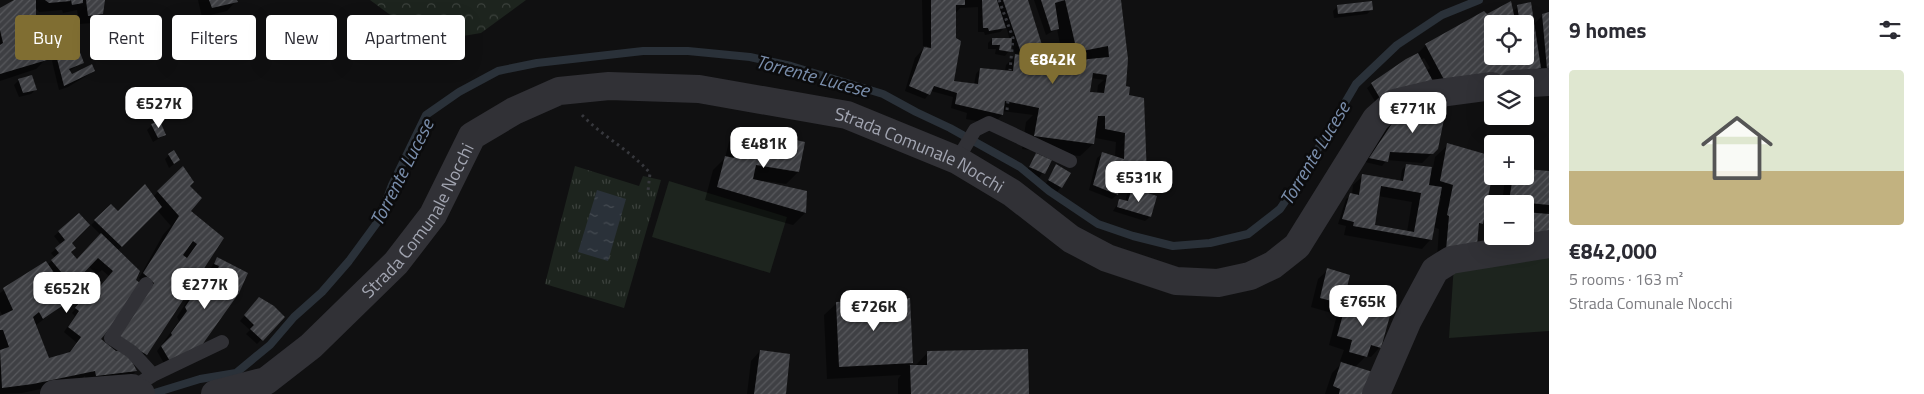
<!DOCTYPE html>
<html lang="en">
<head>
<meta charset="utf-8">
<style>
	:root { --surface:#fff; --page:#f7f7f7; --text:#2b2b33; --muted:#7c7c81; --accent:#806e32 }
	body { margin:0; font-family:"Titillium Web",sans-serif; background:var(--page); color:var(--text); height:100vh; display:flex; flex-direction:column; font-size:19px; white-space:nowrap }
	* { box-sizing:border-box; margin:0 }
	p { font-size:16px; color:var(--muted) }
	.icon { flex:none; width:28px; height:28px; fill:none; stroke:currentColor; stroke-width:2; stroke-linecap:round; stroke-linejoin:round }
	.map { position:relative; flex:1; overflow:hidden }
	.sheet { display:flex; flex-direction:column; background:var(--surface); width:375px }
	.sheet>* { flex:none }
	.hud { position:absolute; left:15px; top:15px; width:475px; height:45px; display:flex; gap:10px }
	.buttons { position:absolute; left:1484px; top:15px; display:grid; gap:10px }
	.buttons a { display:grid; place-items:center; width:50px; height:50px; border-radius:5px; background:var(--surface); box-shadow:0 5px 20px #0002; font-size:25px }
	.price { position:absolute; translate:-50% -42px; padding:0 11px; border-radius:10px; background:#fff; color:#222; font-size:16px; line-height:32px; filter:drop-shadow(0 1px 2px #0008) }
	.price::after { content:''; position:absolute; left:50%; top:30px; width:15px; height:11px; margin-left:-8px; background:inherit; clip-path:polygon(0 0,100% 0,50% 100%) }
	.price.current { background:var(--accent); color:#fff }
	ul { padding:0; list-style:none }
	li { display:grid; align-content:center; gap:10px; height:265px; padding:0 20px }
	li span { display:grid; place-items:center; height:155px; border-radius:5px; color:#555 }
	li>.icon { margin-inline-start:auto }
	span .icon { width:90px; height:90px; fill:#fffc; stroke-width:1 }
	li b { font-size:21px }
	h2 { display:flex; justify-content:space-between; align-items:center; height:60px; padding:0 20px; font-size:21px }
	.tag { padding:0 18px; border-radius:5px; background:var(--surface); box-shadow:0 5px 20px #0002; font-size:18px; line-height:45px }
	.tag.current { background:var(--accent); color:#fff }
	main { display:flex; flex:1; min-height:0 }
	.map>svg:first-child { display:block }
</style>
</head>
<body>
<main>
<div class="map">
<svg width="1549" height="394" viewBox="0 0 1549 394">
	<defs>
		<pattern id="grass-tufts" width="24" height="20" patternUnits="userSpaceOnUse" patternTransform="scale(1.25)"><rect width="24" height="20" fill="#1d241e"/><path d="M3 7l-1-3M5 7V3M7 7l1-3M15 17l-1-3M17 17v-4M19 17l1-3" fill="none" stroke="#3b413c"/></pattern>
		<pattern id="forest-crowns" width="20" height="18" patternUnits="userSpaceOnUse" patternTransform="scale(1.25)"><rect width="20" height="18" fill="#1d241e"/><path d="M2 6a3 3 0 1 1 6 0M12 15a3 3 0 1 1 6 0" fill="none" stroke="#3b413c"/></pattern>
		<pattern id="water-ripples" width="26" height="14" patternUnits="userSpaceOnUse" patternTransform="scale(1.25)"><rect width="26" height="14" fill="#2a3139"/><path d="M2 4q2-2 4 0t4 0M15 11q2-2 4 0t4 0" fill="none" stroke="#464c53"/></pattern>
		<pattern id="building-hatch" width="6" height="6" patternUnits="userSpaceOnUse" patternTransform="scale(1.25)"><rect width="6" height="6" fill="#3f4044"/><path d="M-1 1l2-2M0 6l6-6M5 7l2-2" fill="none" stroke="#58595d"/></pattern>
	</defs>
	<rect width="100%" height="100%" fill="#101011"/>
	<path fill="url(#grass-tufts)" d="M575,166L639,186L643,176L661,180L624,308L545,284Z"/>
	<path fill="url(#forest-crowns)" d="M370,0H526L481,33L427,42Z"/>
	<path fill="#1d241e" d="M669,181L787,217L770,273L652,237Z
		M1549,255V331L1449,338L1454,264Z"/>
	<path fill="url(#water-ripples)" d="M597,190L626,199L608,261L578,252Z"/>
	<path fill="#0007" fill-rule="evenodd" d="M16,0H103L104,7L102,14L93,23L79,24L77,10L63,13L62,10L39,12L35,8L34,24L21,35L45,60L36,69L0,81V9Z
		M198,0H236V1L227,11L202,17Z
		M922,0H1026L1041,45L1036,50L1015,54L1010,40L1009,51L1005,56L995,54L996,49H988V43L992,39L1010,40L1006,26L1000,32L985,35L984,32H978V7L960,8L955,14L952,81L974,85L976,74L980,69L1005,71L1006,65L1015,56L1040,63L1074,66L1078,61L1064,64L1057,29L1046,35L1034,0H1119L1124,87L1145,176L1136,185L1119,184L1117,195L1112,199L1089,190L1097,158L1102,154L1115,157L1116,142L1096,138L1094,132L1093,144L1080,156L1022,149L1026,122L1033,115L1002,111V115L993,124L966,119L967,113L951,108L953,97L931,91L925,99L905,91L915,58L924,48L927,49V46H923ZM1091,78L1104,80L1098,85L1097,94L1089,93Z
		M1338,6L1372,9L1367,14L1334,18L1333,11Z
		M1518,7L1534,24L1543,15L1549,13V78L1379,108L1367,88L1372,84L1416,55L1426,45L1483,12L1487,15L1512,12ZM1492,24H1525V56H1492ZM1424,58L1430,68L1426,71L1421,60Z
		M56,56L82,63L69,71L71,76L94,71L68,87L59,90L52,61Z
		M19,80L36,89L31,94L19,97L14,85Z
		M1397,117L1437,148L1422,163L1387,160L1382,166L1365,162L1388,127Z
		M152,125L165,135L153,142L147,130Z
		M741,129L798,172L786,184L765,181V183L805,192V213L793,225L705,200L713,170L725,158L729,142Z
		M1448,145L1492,158V170L1481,223L1477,227L1437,259L1439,229L1433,227L1431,239L1422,249L1344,235L1346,226L1338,224L1346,199L1352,195L1353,185L1363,176L1400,182L1402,170L1406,165L1433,168L1435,157ZM1378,196L1412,202L1407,232L1373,226ZM1439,197L1441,198L1439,206H1437Z
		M169,155L179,160L169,168L165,159Z
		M1036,155L1050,161L1039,178L1026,172Z
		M1057,166L1061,187L1057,192L1045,185Z
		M1525,170L1549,173V211L1545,215H1549V245L1507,250L1508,236H1525V204H1502L1505,178L1507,176H1525Z
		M177,172L200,198L177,223L222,239L146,354L137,363L130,359L136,371L127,380L87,385L85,376L78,381L22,393L0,394V318L3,316L0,311V293L46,262L47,265L55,258L51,253L61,245L54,236L79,215L69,252L77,260L101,235L91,225L111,206L119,212L153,197ZM157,210L171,226L163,235L139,278L148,286L110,348L100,340L117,251ZM88,266L97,274L102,270L109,276L88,300L81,303L72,313L75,316L64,332L77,343L73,348L67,354L48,359L35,326L71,298L65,290Z
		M1132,189L1156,197L1150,217L1145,221L1113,211L1120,200L1125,202L1127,194Z
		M217,259L238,292L166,367L157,351L179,321L177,317L196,287L206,278L211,280L215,271L210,269Z
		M1328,270L1349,276L1341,304L1332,313L1311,307L1318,279Z
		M1347,301L1380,347L1371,357L1366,356L1354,368L1367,394H1325L1332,373L1343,362L1340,361L1344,350L1329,345L1338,311Z
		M837,303L911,363L908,366H915L928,352L1028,394H898V379L901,375L827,379L824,315Z
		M255,304L283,317L257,344L246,334L250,330L240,321Z
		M760,351L784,394H747L751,361Z"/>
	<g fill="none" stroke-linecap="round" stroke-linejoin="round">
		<path stroke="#2a3139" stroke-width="8" d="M151,394L200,379L236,373L270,345L294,317L322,292L349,261L379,220L392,185L426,115L459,92L498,71L537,63L643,51H688L750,57L791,66L883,94L916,112L950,128L1020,167L1049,191L1098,224L1133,236L1173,246L1210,243L1248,234L1280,209L1299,181L1356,84L1397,45L1442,15L1479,0"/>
	</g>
	<path fill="url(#building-hatch)" fill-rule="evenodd" d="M14,0H36V24L21,31L23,37L39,31L47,60L0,74V45L3,43L0,30V8Z
		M45,0H70L71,1L49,3Z
		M71,0H83V3L72,5Z
		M86,0H105L103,14L88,16Z
		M209,0H237L238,2L212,8Z
		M931,0H965V5H956V38L961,41L954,81L978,84L980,68L1013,71L1015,54L1041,59V61L1078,65L1079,60L1109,57L1108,46L1077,52L1065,0H1121L1128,59L1126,86L1130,87L1129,95L1144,98L1147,177L1121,174L1118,195L1093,185L1102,152L1124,159L1125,133L1105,129V116H1098L1094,144L1034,136L1039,108L1005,101L1003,115L955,104L957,93L934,86L930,95L909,86L924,47L931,48ZM1093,73L1107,75L1104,93L1090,92Z
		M982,0H997L1006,28L989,31L988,28H983Z
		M1003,0H1028L1042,45L1020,50Z
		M1041,0H1065L1055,3L1059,29L1051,31Z
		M1372,1L1373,10L1338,14L1337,5Z
		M1511,1L1516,24H1492V56H1525V24H1520L1517,5L1531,2L1541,68L1503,80L1449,89L1425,44L1484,11L1487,14Z
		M1549,12V69H1547L1542,14Z
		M992,38H1012L1011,52L999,50L1000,45H992Z
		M78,47L84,63L69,69L72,74L92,64L95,71L64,86L56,55Z
		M1418,53L1434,83L1384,105L1371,83L1406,59Z
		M32,75L37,90L23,93L18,79Z
		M1447,104L1438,149L1433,154L1390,152L1388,162L1369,158L1397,116Z
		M160,121L166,135L158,138L151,124Z
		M741,128L805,142L799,172L756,165L753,179L807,191L806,213L717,187L725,156L734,158Z
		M1447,143L1492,156V177L1483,224L1479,223L1477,246L1446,250L1449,216L1447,215L1453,185L1440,181Z
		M174,150L180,160L174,164L168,154Z
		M1036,153L1052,160L1045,174L1029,167Z
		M1056,164L1071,173L1062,188L1048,180Z
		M1406,164L1432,167L1429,185L1442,187L1432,240L1353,226L1354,222L1342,219L1350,193L1359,195L1362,174L1403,181ZM1381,186L1421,193L1414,232L1375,225Z
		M183,166L194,182L190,186L202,198L191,211L224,238L147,355L118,338L154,283L143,273L179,216L157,191ZM193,241L197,244L187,258L183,255Z
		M1525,169L1549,171V205L1509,201L1513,176H1525Z
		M145,184L162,207L122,247L94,220L111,204L118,211Z
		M1132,188L1157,196L1151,217L1117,207L1119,199L1128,201Z
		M1525,212L1549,214V237L1525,236Z
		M79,213L90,225L72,243L76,248L71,252L77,259L101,233L140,271L136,280L140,283L125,310L101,339L116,351L126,350L137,371L96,376L95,371L33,384L2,388L0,350L9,347L3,330H0V316L13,310L3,288L46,261L72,299L43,319L39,312L33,317L49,358L70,352L81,337L68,327L79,311L75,308L85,296L89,299L113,271L98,258L72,285L51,260L59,253L55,248L65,240L58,231Z
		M217,257L248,273L239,293L202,345L171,363L161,346L172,335L171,333L187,311L185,307L206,276L212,280L219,266L214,264Z
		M1327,268L1350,275L1343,304L1320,298Z
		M259,297L274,306L285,317L263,341L250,329L254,325L244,315Z
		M910,298L913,363L839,367L836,302Z
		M1347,300L1391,312L1381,348L1371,345L1367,357L1349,352L1352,340L1337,336Z
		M1028,349L1029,394H911L910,365H927V351Z
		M760,350L790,354L786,394H754Z
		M1341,362L1376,373L1369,394H1339L1340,389L1333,386Z"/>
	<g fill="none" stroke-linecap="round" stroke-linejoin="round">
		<path stroke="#37383d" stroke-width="3" stroke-dasharray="2.5 4" stroke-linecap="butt" d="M999,0L1013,38L1010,70
			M1007,110L1008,101
			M582,115C603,137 630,150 650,173L648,191"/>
		<path stroke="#313136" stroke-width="14" d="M957,160L975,130L989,123L1070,161
			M153,375L222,342
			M132,388L153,375L132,352L111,338L146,284"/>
		<g stroke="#313136" stroke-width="28">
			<path d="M1513,84L1549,82"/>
			<path d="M54,394L132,388L141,394"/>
			<path id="s1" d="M215,394L266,381L311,346L396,263L433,215L472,136L514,111L559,91L609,86L699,89L847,115L957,160L1012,193L1071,239L1107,258L1176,281L1218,283L1250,276L1273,265L1297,246L1376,119L1394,103L1432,94L1492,86"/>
			<path d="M1376,394L1408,320L1435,270L1451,260L1549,244"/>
		</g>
	</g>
	<g text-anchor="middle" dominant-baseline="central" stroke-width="5" stroke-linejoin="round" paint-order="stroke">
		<g font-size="18" fill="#a2a5b1" stroke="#0b0b0c">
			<text stroke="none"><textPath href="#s1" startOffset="846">Strada Comunale Nocchi</textPath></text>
			<text stroke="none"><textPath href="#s1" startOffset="276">Strada Comunale Nocchi</textPath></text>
		</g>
		<g font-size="19" font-style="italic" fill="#7a8eac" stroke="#0b0b0c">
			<text transform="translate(813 75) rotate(15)">Torrente Lucese</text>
			<text transform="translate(1314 153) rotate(-59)">Torrente Lucese</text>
			<text transform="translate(401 172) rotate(-63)">Torrente Lucese</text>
		</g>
	</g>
</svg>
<div class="buttons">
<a><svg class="icon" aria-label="locate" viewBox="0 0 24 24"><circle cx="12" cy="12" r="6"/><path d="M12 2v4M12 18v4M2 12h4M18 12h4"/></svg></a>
<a><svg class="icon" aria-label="layers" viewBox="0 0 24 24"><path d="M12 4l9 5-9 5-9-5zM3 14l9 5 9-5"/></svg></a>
<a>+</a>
<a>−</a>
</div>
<b class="price current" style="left:1053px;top:85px">€842K</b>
<b class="price" style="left:159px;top:129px">€527K</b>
<b class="price" style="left:1413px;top:134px">€771K</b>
<b class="price" style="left:764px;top:169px">€481K</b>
<b class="price" style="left:1139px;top:203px">€531K</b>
<b class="price" style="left:205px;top:310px">€277K</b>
<b class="price" style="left:67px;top:314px">€652K</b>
<b class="price" style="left:1363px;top:327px">€765K</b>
<b class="price" style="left:874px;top:332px">€726K</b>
<div class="hud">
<a class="tag current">Buy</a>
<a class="tag">Rent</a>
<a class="tag">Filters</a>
<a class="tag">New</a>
<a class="tag">Apartment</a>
</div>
</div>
<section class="sheet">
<h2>9 homes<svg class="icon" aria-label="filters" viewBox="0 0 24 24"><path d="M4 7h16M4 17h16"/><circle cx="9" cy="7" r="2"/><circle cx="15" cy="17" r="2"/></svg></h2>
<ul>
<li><span style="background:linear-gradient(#dfe7d0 65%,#c2b280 0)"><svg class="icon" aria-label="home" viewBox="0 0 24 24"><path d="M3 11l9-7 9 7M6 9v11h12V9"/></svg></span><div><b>€842,000</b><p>5 rooms · 163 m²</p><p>Strada Comunale Nocchi</p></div></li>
</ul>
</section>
</main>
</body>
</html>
